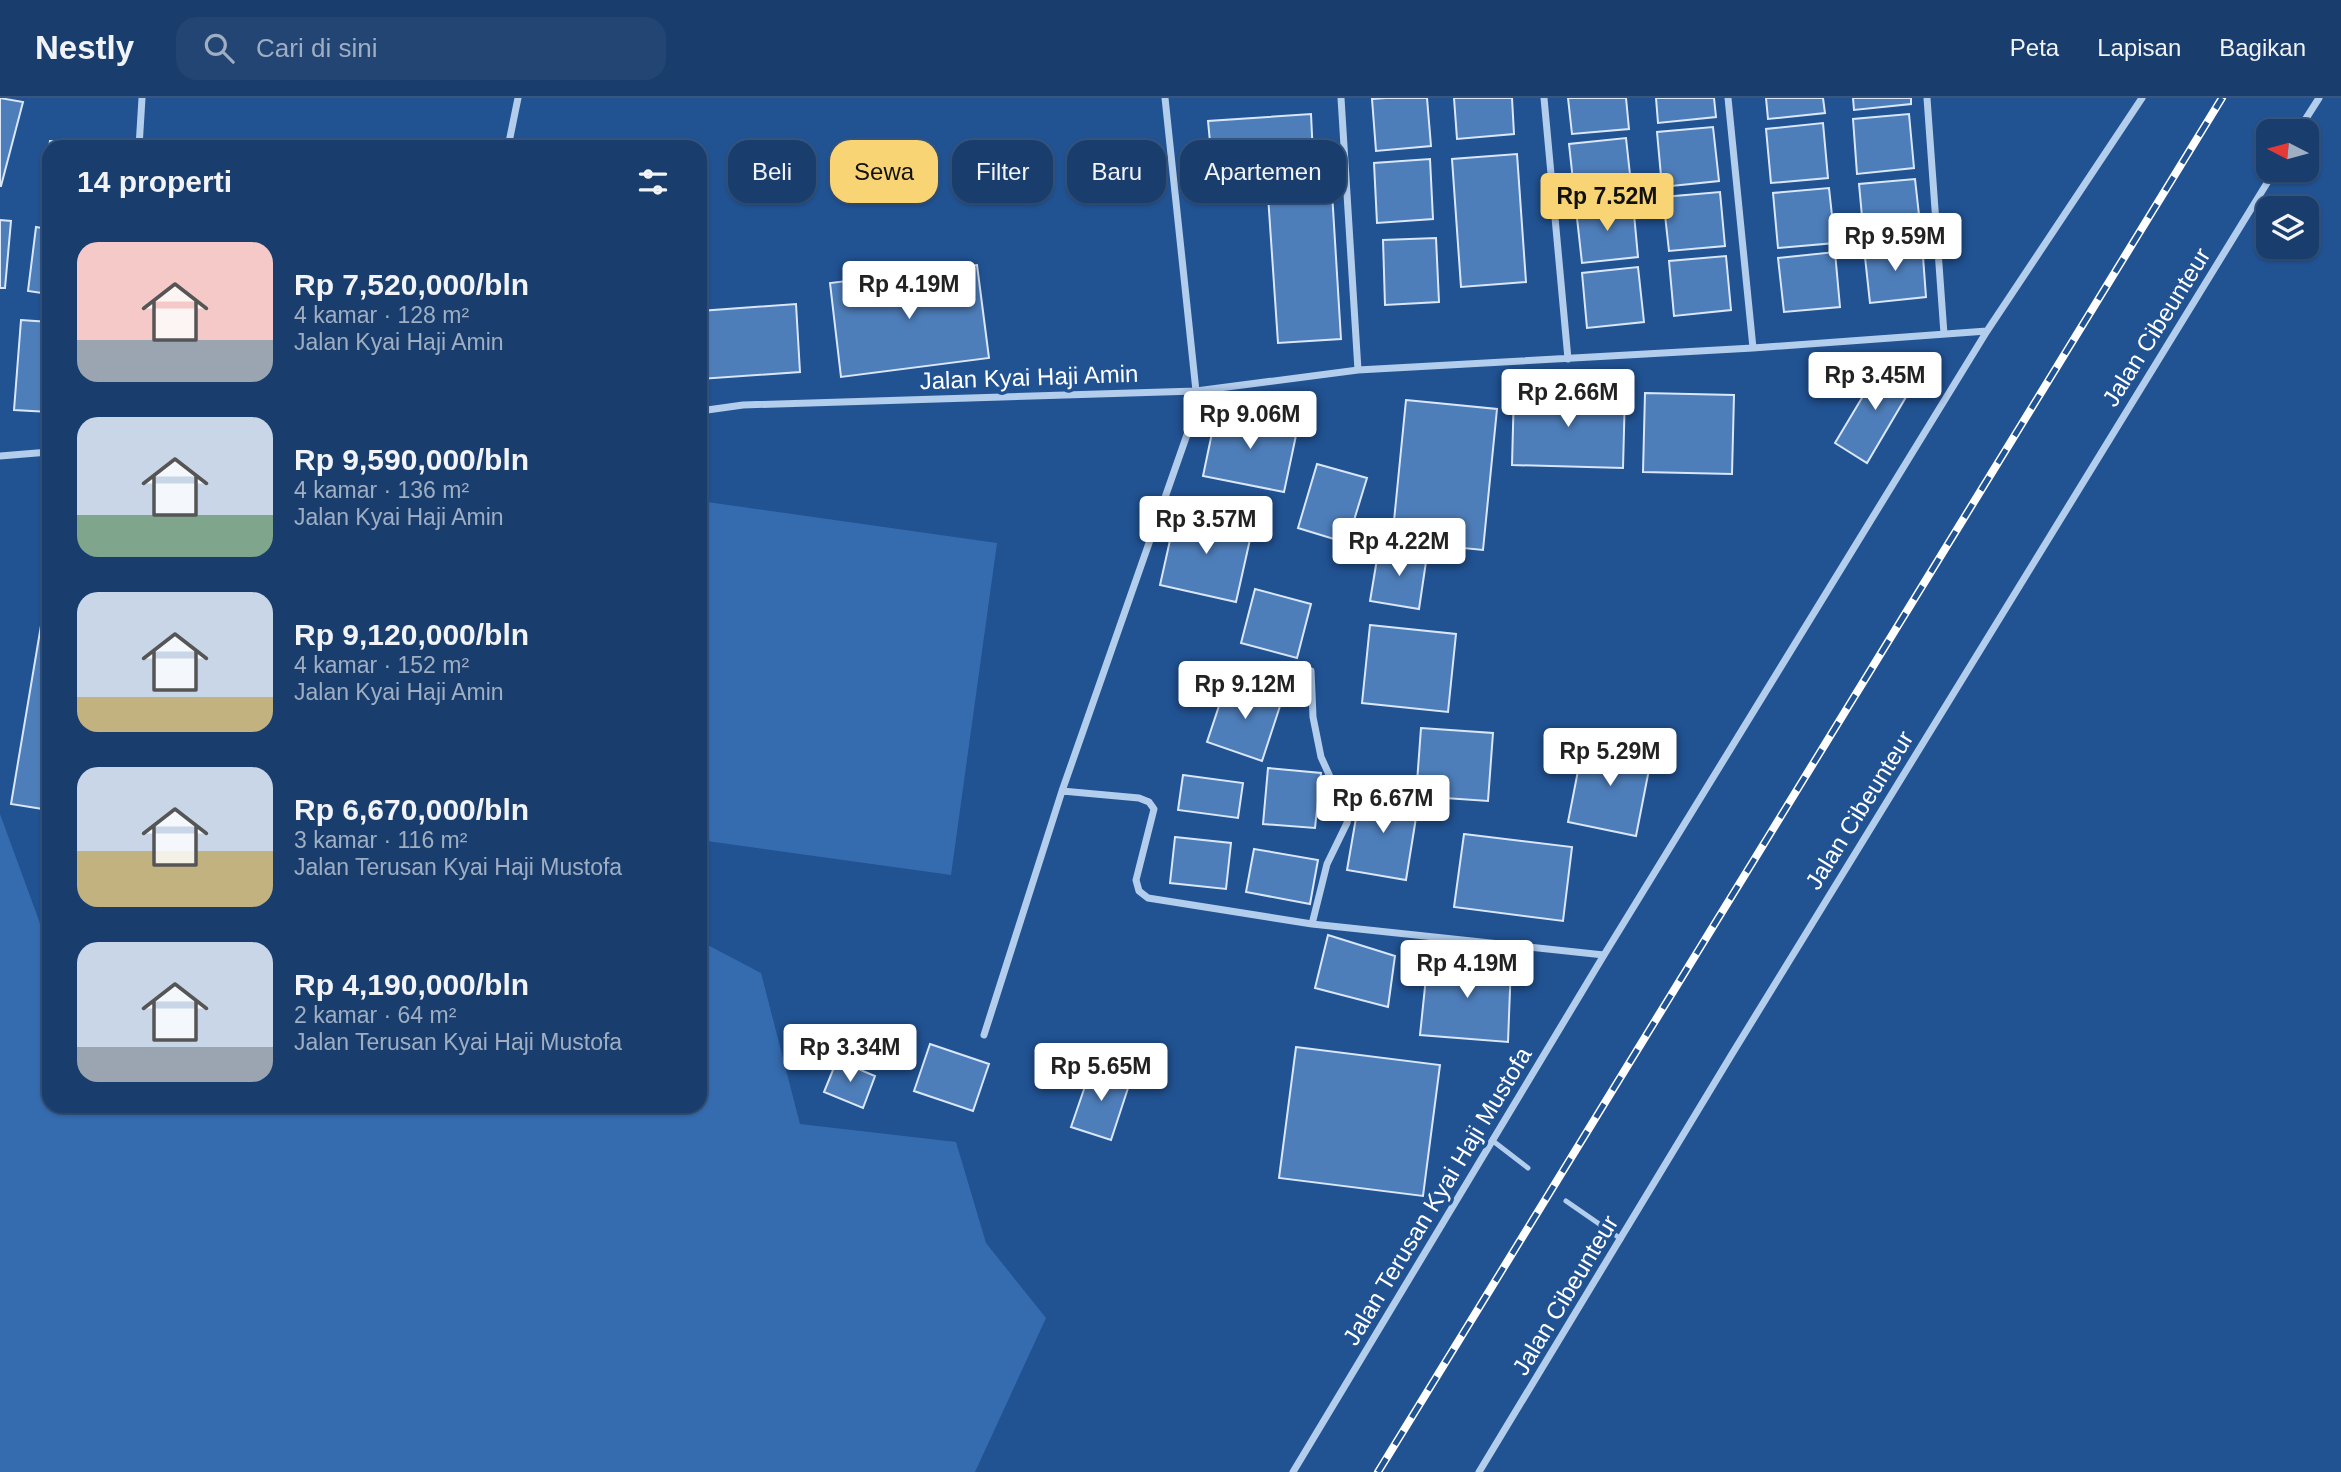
<!DOCTYPE html>
<html lang="id">
<head>
<meta charset="utf-8">
<style>
	:root { --surface:#193e6e; --page:#224573; --text:#f1f3f6; --muted:#9faec2; --line:#375781; --accent:#f9d475 }
	body { margin:0; font-family:Arial,sans-serif; background:var(--page); color:var(--text); height:100vh; display:flex; flex-direction:column; font-size:26px; white-space:nowrap }
	* { box-sizing:border-box; margin:0 }
	p { font-size:23px; color:var(--muted) }
	.icon { flex:none; width:38px; height:38px; fill:none; stroke:currentColor; stroke-width:2; stroke-linecap:round; stroke-linejoin:round }
	.map { position:relative; flex:1; overflow:hidden }
	.side { position:absolute; left:42px; top:42px; width:665px; height:973px; display:flex; flex-direction:column; background:var(--surface); border-radius:21px; box-shadow:0 2px 5px #0004,0 0 0 2px var(--line) }
	.side>* { flex:none }
	.banner { position:absolute; left:728px; top:42px; width:665px; height:63px; display:flex; gap:14px }
	.needle { width:46px; rotate:276deg }
	.controls { position:absolute; left:2256px; top:21px; display:grid; gap:14px }
	.controls a { display:grid; place-items:center; width:63px; height:63px; border-radius:14px; background:var(--surface); box-shadow:0 2px 5px #0004,0 0 0 2px var(--line); font-size:35px }
	.price { position:absolute; translate:-50% -60px; padding:0 16px; border-radius:7px; background:#fff; color:#222; font-size:23px; line-height:46px; filter:drop-shadow(0 2px 4px #0008) }
	.price::after { content:''; position:absolute; left:50%; top:42px; width:21px; height:16px; margin-left:-10px; background:inherit; clip-path:polygon(0 0,100% 0,50% 100%) }
	.price.on { background:var(--accent); color:#111 }
	ul { padding:0; list-style:none }
	li { display:flex; align-items:center; gap:21px; height:175px; padding:0 35px }
	li span { display:grid; place-items:center; flex:none; width:196px; height:140px; border-radius:21px; color:#555 }
	li>.icon { margin-inline-start:auto }
	span .icon { width:84px; height:84px; fill:#fffc; stroke-width:1 }
	li b { font-size:30px }
	h2 { display:flex; justify-content:space-between; align-items:center; height:84px; padding:0 35px; font-size:30px }
	.tag { padding:0 24px; border-radius:21px; background:var(--surface); box-shadow:0 2px 5px #0004,0 0 0 2px var(--line); font-size:24px; line-height:63px }
	.tag.on { background:var(--accent); color:#111 }
	header { display:flex; align-items:center; gap:42px; box-sizing:border-box; height:98px; padding:0 35px; background:var(--surface); border-bottom:2px solid var(--line) }
	header strong { font-size:33px }
	nav { display:flex; gap:38px; margin-inline-start:auto; font-size:24px }
	.search { width:490px; height:63px; background:var(--page); display:flex; align-items:center; gap:18px; box-sizing:border-box; padding:0 24px; border-radius:21px; color:var(--muted); font-size:26px }
	.map>svg:first-child { display:block }
</style>
</head>
<body>
<header>
<strong>Nestly</strong>
<div class="search"><svg class="icon" aria-label="search" viewBox="0 0 24 24"><circle cx="10" cy="10" r="6"/><path d="M15 15l6 6"/></svg>Cari di sini</div>
<nav><a>Peta</a><a>Lapisan</a><a>Bagikan</a></nav>
</header>
<div class="map">
<svg width="2341" height="1374" viewBox="0 0 2341 1374">
	<rect width="100%" height="100%" fill="#215292"/>
	<path fill="#356caf" d="M700,403L997,445L951,777L700,742Z
		M0,716L49,850V1008H700V843L761,875L800,1026L956,1044L986,1145L1046,1220L975,1374H0Z"/>
	<path fill="#4e7eba" stroke="#d9e7f9" stroke-width="2" d="M0,0L23,4L1,88H0Z
		M1386,0H1427L1431,48L1376,53L1372,1Z
		M1454,0H1512L1514,36L1457,41Z
		M1568,0H1626L1629,31L1572,36Z
		M1656,0H1714L1716,19L1658,25Z
		M1766,0H1823L1825,15L1768,21Z
		M1853,0H1911V6L1854,12Z
		M1311,16L1313,58L1212,65L1208,23Z
		M1909,16L1914,70L1857,76L1853,21Z
		M1823,25L1828,80L1771,85L1766,31Z
		M1713,29L1719,83L1662,89L1657,34Z
		M1626,40L1632,95L1575,101L1569,46Z
		M50,43L119,49H49Z
		M1517,56L1526,184L1461,189L1452,61Z
		M1430,61L1433,121L1377,125L1374,65Z
		M1331,78L1341,241L1278,245L1267,83Z
		M1915,81L1921,135L1864,140L1859,86Z
		M1829,90L1835,145L1778,150L1773,95Z
		M1720,94L1725,148L1669,153L1663,99Z
		M1633,105L1638,159L1582,165L1576,111Z
		M0,122L11,123L5,190H0Z
		M36,129L49,131V196L28,193Z
		M1436,140L1439,204L1385,207L1383,142Z
		M1922,145L1926,199L1870,205L1864,150Z
		M1835,154L1840,209L1784,214L1778,160Z
		M1726,158L1731,212L1674,218L1669,163Z
		M977,167L989,260L841,279L830,185Z
		M1638,169L1644,224L1587,230L1582,175Z
		M796,206L800,274L700,281V213Z
		M21,222L49,224V314L14,312Z
		M1884,263L1916,282L1867,365L1835,345Z
		M1514,292L1625,295L1623,370L1512,367Z
		M1645,295L1734,297L1732,376L1643,374Z
		M1406,302L1497,311L1483,452L1392,443Z
		M1217,311L1298,328L1284,394L1203,378Z
		M1317,366L1367,380L1347,445L1298,430Z
		M1177,411L1253,428L1236,504L1160,487Z
		M1379,449L1427,457L1419,511L1370,503Z
		M49,480V712L11,706Z
		M1255,491L1311,506L1297,560L1241,545Z
		M1370,527L1456,536L1448,614L1362,605Z
		M1227,584L1282,602L1262,663L1207,644Z
		M1421,630L1493,635L1488,703L1416,698Z
		M1584,642L1652,656L1636,738L1568,724Z
		M1268,670L1321,675L1315,730L1263,726Z
		M1183,677L1243,685L1238,720L1178,712Z
		M1361,691L1419,701L1406,782L1347,772Z
		M1464,736L1572,749L1563,823L1454,809Z
		M1175,739L1231,745L1226,791L1170,785Z
		M1254,751L1318,762L1310,806L1246,794Z
		M1328,837L1395,858L1388,909L1315,890Z
		M1428,860L1511,866L1508,944L1420,937Z
		M930,946L989,966L973,1013L914,993Z
		M1296,949L1440,967L1423,1098L1279,1080Z
		M837,962L875,978L863,1010L824,994Z
		M1092,968L1131,981L1111,1042L1071,1029Z"/>
	<g fill="none" stroke-linecap="round" stroke-linejoin="round">
		<path stroke="#b3cded" stroke-width="5" d="M1493,1043L1528,1070
			M1566,1103L1621,1141"/>
		<path stroke="#b3cded" stroke-width="7" d="M1341,0L1358,272
			M1544,0L1568,261
			M1728,0L1753,250
			M1927,0L1944,236
			M2298,33L2319,0
			M139,49L142,0
			M508,49L518,0
			M700,313L743,307L1196,293L1358,272L1753,250L1987,233
			M0,358L49,354
			M1311,573L1313,619L1321,659L1337,694L1347,702L1350,711L1347,725L1327,766L1312,826
			M1062,693L1139,700L1149,704L1154,711L1136,782L1139,793L1148,800L1312,826L1604,857
			M984,937L1062,693L1189,331L1196,293L1165,0
			M1293,1374L1604,857L1987,233L2142,0
			M1479,1374L1732,956L2275,72"/>
		<defs>
			<path id="rail" d="M1378,1374L2222,0"/>
		</defs>
		<use href="#rail" stroke="#fff" stroke-width="8"/>
		<use href="#rail" stroke="#215292" stroke-width="5" stroke-dasharray="16" stroke-linecap="butt"/>
	</g>
	<g text-anchor="middle" dominant-baseline="central" stroke-width="7" stroke-linejoin="round" paint-order="stroke">
		<g font-size="24" fill="#fff" stroke="#215292">
			<text transform="translate(2156 229) rotate(-58)">Jalan Cibeunteur</text>
			<text transform="translate(1029 279) rotate(-2)">Jalan Kyai Haji Amin</text>
			<text transform="translate(1859 712) rotate(-58)">Jalan Cibeunteur</text>
			<text transform="translate(1437 1098) rotate(-59)">Jalan Terusan Kyai Haji Mustofa</text>
			<text transform="translate(1565 1197) rotate(-59)">Jalan Cibeunteur</text>
		</g>
	</g>
</svg>
<div class="controls">
<a><svg class="needle" viewBox="-14 -14 28 28"><path d="M0-13l5 13h-10z" fill="#e53935"/><path d="M0 13l5-13h-10z" fill="#9faec2"/></svg></a>
<a><svg class="icon" aria-label="layers" viewBox="0 0 24 24"><path d="M12 4l9 5-9 5-9-5zM3 14l9 5 9-5"/></svg></a>
</div>
<b class="price on" style="left:1607px;top:135px">Rp 7.52M</b>
<b class="price" style="left:1895px;top:175px">Rp 9.59M</b>
<b class="price" style="left:909px;top:223px">Rp 4.19M</b>
<b class="price" style="left:1875px;top:314px">Rp 3.45M</b>
<b class="price" style="left:1568px;top:331px">Rp 2.66M</b>
<b class="price" style="left:1250px;top:353px">Rp 9.06M</b>
<b class="price" style="left:1206px;top:458px">Rp 3.57M</b>
<b class="price" style="left:1399px;top:480px">Rp 4.22M</b>
<b class="price" style="left:1245px;top:623px">Rp 9.12M</b>
<b class="price" style="left:1610px;top:690px">Rp 5.29M</b>
<b class="price" style="left:1383px;top:737px">Rp 6.67M</b>
<b class="price" style="left:1467px;top:902px">Rp 4.19M</b>
<b class="price" style="left:850px;top:986px">Rp 3.34M</b>
<b class="price" style="left:1101px;top:1005px">Rp 5.65M</b>
<div class="banner">
<a class="tag">Beli</a>
<a class="tag on">Sewa</a>
<a class="tag">Filter</a>
<a class="tag">Baru</a>
<a class="tag">Apartemen</a>
</div>
<section class="side">
<h2>14 properti<svg class="icon" aria-label="filters" viewBox="0 0 24 24"><path d="M4 7h16M4 17h16"/><circle cx="9" cy="7" r="2"/><circle cx="15" cy="17" r="2"/></svg></h2>
<ul>
<li><span style="background:linear-gradient(#f6c9c9 70%,#9aa5b1 0)"><svg class="icon" aria-label="home" viewBox="0 0 24 24"><path d="M3 11l9-7 9 7M6 9v11h12V9"/></svg></span><div><b>Rp 7,520,000/bln</b><p>4 kamar · 128 m²</p><p>Jalan Kyai Haji Amin</p></div></li>
<li><span style="background:linear-gradient(#c9d6e8 70%,#7fa58c 0)"><svg class="icon" aria-label="home" viewBox="0 0 24 24"><path d="M3 11l9-7 9 7M6 9v11h12V9"/></svg></span><div><b>Rp 9,590,000/bln</b><p>4 kamar · 136 m²</p><p>Jalan Kyai Haji Amin</p></div></li>
<li><span style="background:linear-gradient(#c9d6e8 75%,#c2b280 0)"><svg class="icon" aria-label="home" viewBox="0 0 24 24"><path d="M3 11l9-7 9 7M6 9v11h12V9"/></svg></span><div><b>Rp 9,120,000/bln</b><p>4 kamar · 152 m²</p><p>Jalan Kyai Haji Amin</p></div></li>
<li><span style="background:linear-gradient(#c9d6e8 60%,#c2b280 0)"><svg class="icon" aria-label="home" viewBox="0 0 24 24"><path d="M3 11l9-7 9 7M6 9v11h12V9"/></svg></span><div><b>Rp 6,670,000/bln</b><p>3 kamar · 116 m²</p><p>Jalan Terusan Kyai Haji Mustofa</p></div></li>
<li><span style="background:linear-gradient(#c9d6e8 75%,#9aa5b1 0)"><svg class="icon" aria-label="home" viewBox="0 0 24 24"><path d="M3 11l9-7 9 7M6 9v11h12V9"/></svg></span><div><b>Rp 4,190,000/bln</b><p>2 kamar · 64 m²</p><p>Jalan Terusan Kyai Haji Mustofa</p></div></li>
</ul>
</section>
</div>
</body>
</html>
